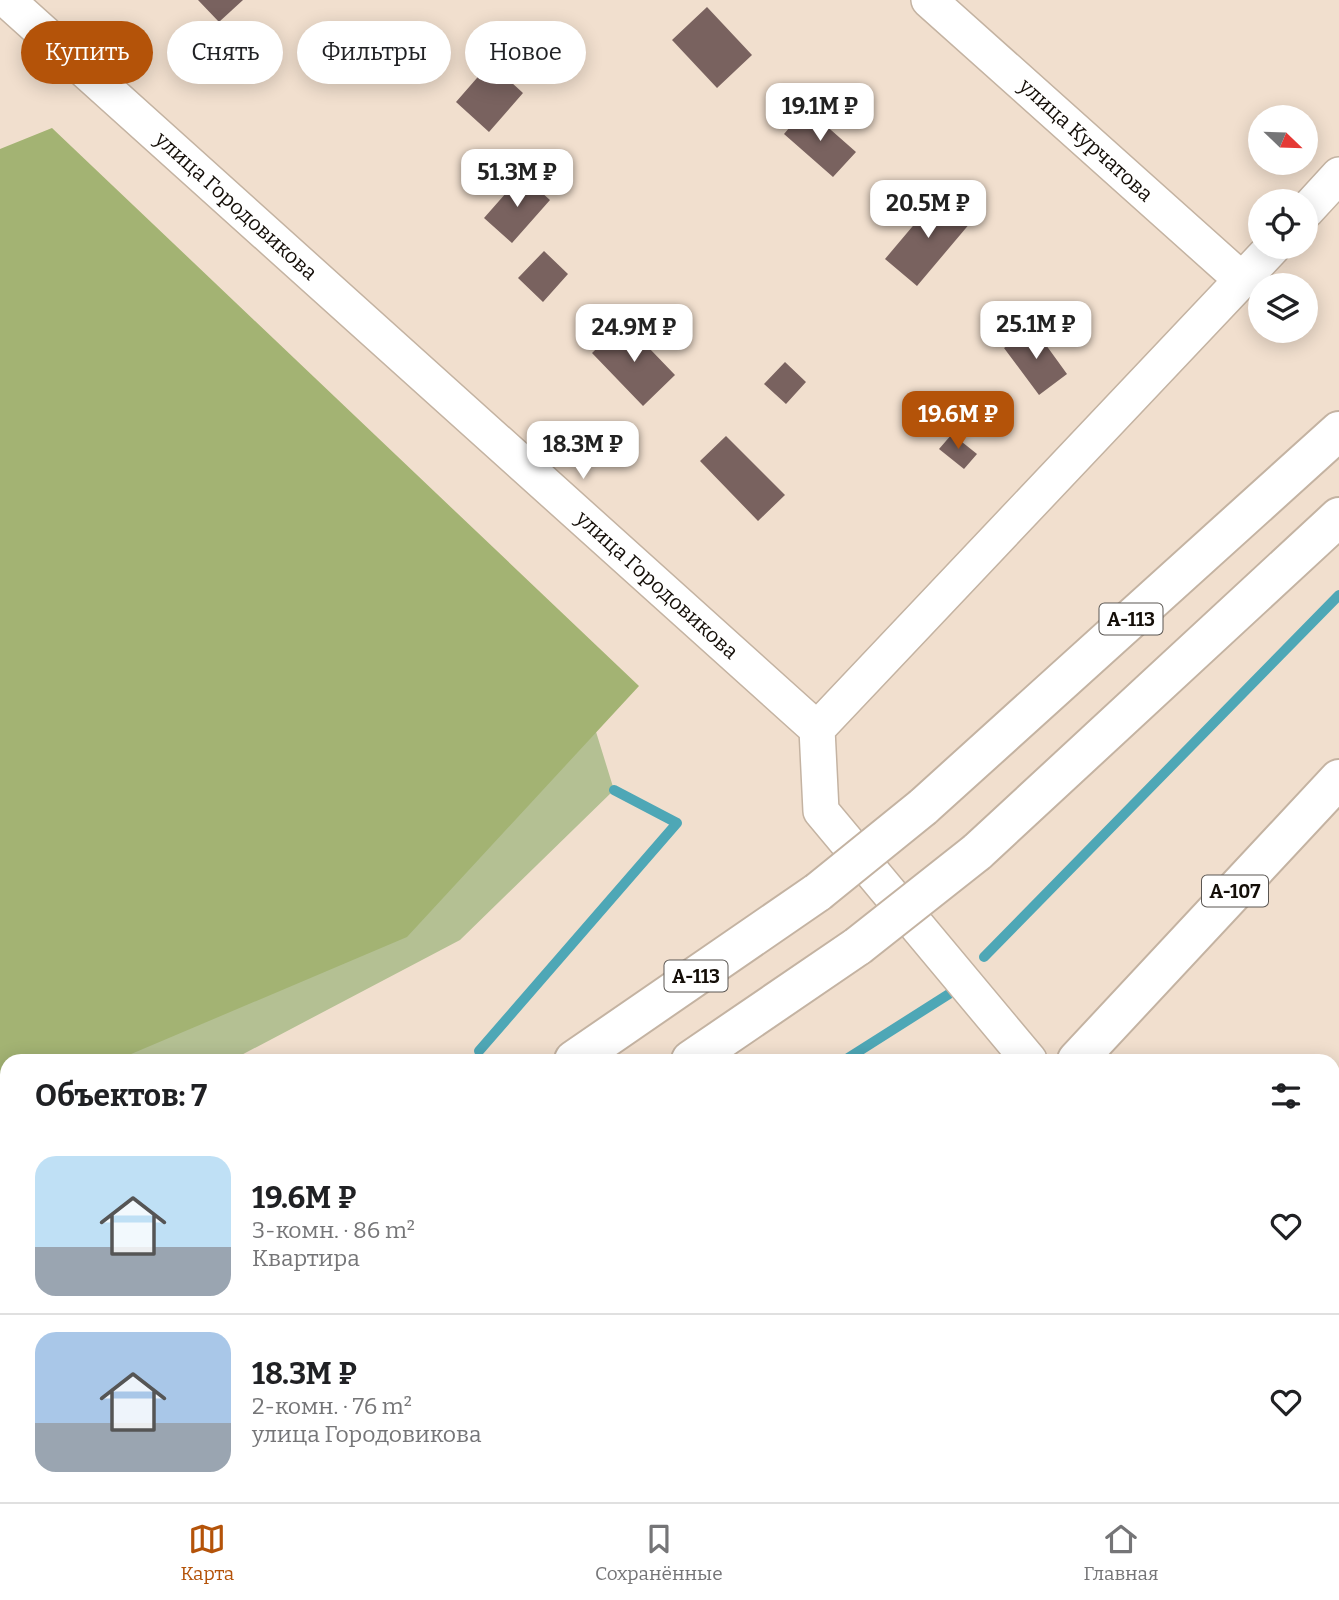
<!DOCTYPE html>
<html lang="ru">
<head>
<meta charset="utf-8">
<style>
	:root { --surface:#fff; --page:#f6f6f6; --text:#202124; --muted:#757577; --line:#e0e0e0; --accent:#b45309 }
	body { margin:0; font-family:Bitter,serif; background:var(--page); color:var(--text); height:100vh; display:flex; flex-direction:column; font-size:26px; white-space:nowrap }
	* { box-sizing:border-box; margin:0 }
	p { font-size:23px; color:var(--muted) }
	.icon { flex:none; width:38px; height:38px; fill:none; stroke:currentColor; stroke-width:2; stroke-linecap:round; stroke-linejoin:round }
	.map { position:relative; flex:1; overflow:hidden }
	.details { position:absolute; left:0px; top:1054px; width:1340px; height:450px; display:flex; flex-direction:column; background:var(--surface); border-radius:21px 21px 0 0; box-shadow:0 4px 18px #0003 }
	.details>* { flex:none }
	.top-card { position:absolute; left:21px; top:21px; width:700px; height:63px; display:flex; gap:14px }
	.needle { width:46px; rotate:113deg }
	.controls { position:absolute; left:1248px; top:105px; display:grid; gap:14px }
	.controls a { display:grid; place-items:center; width:70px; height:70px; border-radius:50%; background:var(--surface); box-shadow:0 4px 18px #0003; font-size:35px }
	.price { position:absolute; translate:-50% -60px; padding:0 16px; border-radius:14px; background:#fff; color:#222; font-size:23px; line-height:46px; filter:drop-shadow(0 2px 4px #0008) }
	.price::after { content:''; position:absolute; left:50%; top:42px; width:21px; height:16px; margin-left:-10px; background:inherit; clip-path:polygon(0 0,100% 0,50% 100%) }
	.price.active { background:var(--accent); color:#fff }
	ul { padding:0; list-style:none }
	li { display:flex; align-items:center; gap:21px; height:175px; padding:0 35px }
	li+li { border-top:2px solid var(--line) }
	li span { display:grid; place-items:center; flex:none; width:196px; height:140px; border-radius:21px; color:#555 }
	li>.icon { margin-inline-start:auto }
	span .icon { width:84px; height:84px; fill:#fffc; stroke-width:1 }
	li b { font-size:30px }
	h2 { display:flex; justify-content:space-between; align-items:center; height:84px; padding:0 35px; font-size:30px }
	.tag { padding:0 24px; border-radius:32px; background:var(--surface); box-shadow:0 4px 18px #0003; font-size:24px; line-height:63px }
	.tag.active { background:var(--accent); color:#fff }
	.tabs { display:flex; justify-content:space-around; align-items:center; height:98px; border-top:2px solid var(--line); background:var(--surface); font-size:19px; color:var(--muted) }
	.tabs a { display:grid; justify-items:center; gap:4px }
	.tabs .active { color:var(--accent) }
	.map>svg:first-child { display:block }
</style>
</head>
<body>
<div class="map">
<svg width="1339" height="1502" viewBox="0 0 1339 1502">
	<rect width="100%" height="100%" fill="#f1dfce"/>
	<path fill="#b4c093" d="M580,680L614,790L460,940L232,1060H7V1173L0,1176V991Z"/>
	<path fill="#a3b373" d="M52,128L639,686L407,937L117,1060H7V1107L0,1110V149Z
		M333,1496H419V1502H324Z
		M823,1496H1268L1261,1502H817Z"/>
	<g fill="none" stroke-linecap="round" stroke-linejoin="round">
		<path stroke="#4ea7b6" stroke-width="10" d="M984,957L1339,595
			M479,1051L677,823L614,790
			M845,1060L949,994
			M298,1502L309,1496
			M799,1502V1496"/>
	</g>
	<path fill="#79625f" d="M198,0H243L219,22Z
		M707,7L752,55L717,88L672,40Z
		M490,63L523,93L489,132L456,102Z
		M806,108L856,152L833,177L784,134Z
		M522,175L550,200L512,243L484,218Z
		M939,195L971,222L917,286L885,259Z
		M544,251L568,274L543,302L518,278Z
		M624,322L675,375L643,406L592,353Z
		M1033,327L1067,374L1039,395L1004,348Z
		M785,362L806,382L786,404L764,384Z
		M952,434L977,454L964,469L939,449Z
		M726,436L785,495L758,521L700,461Z"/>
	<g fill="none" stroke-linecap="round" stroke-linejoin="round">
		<defs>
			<path id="minor" d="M7,0L817,729L821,811L1029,1060
				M929,0L1242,280
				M1306,211L1339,175
				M817,729L1273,247"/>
			<path id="highway" d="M923,807L1339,431
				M977,852L1339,517
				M574,1060L818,892
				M691,1060L858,946
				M1077,1060L1339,779
				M0,1416L7,1412
				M0,1484L7,1481
				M570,1502L579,1496"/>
		</defs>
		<use href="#minor" stroke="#c4b3a2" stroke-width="38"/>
		<use href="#highway" stroke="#c4b3a2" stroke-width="42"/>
		<use href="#minor" stroke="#fff" stroke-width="35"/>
		<use href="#highway" stroke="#fff" stroke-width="38"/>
		<defs>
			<path id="highway-bridge" d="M818,892L923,807
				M858,946L977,852"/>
		</defs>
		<use href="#highway-bridge" stroke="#c4b3a2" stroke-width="42" stroke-linecap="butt"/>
		<use href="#highway-bridge" stroke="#fff" stroke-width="38"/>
	</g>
	<g text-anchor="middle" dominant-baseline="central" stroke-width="7" stroke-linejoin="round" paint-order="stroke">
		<g fill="#fff" stroke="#5a5652" stroke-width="2">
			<rect x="1099.5" y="603.5" width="63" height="31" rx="5"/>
			<rect x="1202" y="875.5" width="66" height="31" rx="5"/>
			<rect x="664.5" y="960.5" width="63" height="31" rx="5"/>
		</g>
		<g font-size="19" font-weight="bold" fill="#140e08">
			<text x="1131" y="619">А-113</text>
			<text x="1235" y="891">А-107</text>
			<text x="696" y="976">А-113</text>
		</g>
		<g font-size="21" fill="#140e08" stroke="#fff">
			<text transform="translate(1086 140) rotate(42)">улица Курчатова</text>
			<text transform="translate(236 206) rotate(42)">улица Городовикова</text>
			<text transform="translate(657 585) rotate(42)">улица Городовикова</text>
		</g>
	</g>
</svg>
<div class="controls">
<a><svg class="needle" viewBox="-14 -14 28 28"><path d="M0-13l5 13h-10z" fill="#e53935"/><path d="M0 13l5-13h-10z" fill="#757577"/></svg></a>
<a><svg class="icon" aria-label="locate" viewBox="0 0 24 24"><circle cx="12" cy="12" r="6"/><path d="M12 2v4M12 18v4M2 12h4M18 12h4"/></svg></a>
<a><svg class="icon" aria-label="layers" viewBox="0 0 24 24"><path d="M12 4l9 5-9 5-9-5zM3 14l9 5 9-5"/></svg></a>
</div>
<b class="price" style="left:820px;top:143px">19.1M ₽</b>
<b class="price" style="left:517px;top:209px">51.3M ₽</b>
<b class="price" style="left:928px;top:240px">20.5M ₽</b>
<b class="price" style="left:1036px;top:361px">25.1M ₽</b>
<b class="price" style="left:634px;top:364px">24.9M ₽</b>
<b class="price active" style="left:958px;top:451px">19.6M ₽</b>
<b class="price" style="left:583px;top:481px">18.3M ₽</b>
<div class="top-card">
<a class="tag active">Купить</a>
<a class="tag">Снять</a>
<a class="tag">Фильтры</a>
<a class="tag">Новое</a>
</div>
<section class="details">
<h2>Объектов: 7<svg class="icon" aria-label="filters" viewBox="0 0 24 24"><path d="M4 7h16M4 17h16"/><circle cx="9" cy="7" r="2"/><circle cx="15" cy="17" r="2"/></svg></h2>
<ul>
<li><span style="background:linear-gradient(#bfe0f5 65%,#9aa5b1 0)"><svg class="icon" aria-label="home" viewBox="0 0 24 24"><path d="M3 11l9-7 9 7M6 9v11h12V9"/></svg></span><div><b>19.6M ₽</b><p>3-комн. · 86 m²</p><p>Квартира</p></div><svg class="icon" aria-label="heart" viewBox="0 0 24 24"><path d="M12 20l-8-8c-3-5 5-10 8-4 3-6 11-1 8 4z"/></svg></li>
<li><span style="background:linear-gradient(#a9c7e8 65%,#9aa5b1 0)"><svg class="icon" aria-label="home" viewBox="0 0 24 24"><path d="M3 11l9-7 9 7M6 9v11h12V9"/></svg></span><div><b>18.3M ₽</b><p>2-комн. · 76 m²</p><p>улица Городовикова</p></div><svg class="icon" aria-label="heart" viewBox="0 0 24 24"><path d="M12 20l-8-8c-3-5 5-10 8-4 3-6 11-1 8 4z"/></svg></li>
</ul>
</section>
</div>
<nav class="tabs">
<a class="active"><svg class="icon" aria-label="map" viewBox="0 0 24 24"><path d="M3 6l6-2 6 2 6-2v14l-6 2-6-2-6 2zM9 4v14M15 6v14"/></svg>Карта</a>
<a><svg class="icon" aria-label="saved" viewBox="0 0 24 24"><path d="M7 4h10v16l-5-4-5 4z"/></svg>Сохранённые</a>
<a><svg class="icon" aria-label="home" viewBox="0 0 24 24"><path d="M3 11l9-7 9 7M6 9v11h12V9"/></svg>Главная</a>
</nav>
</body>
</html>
